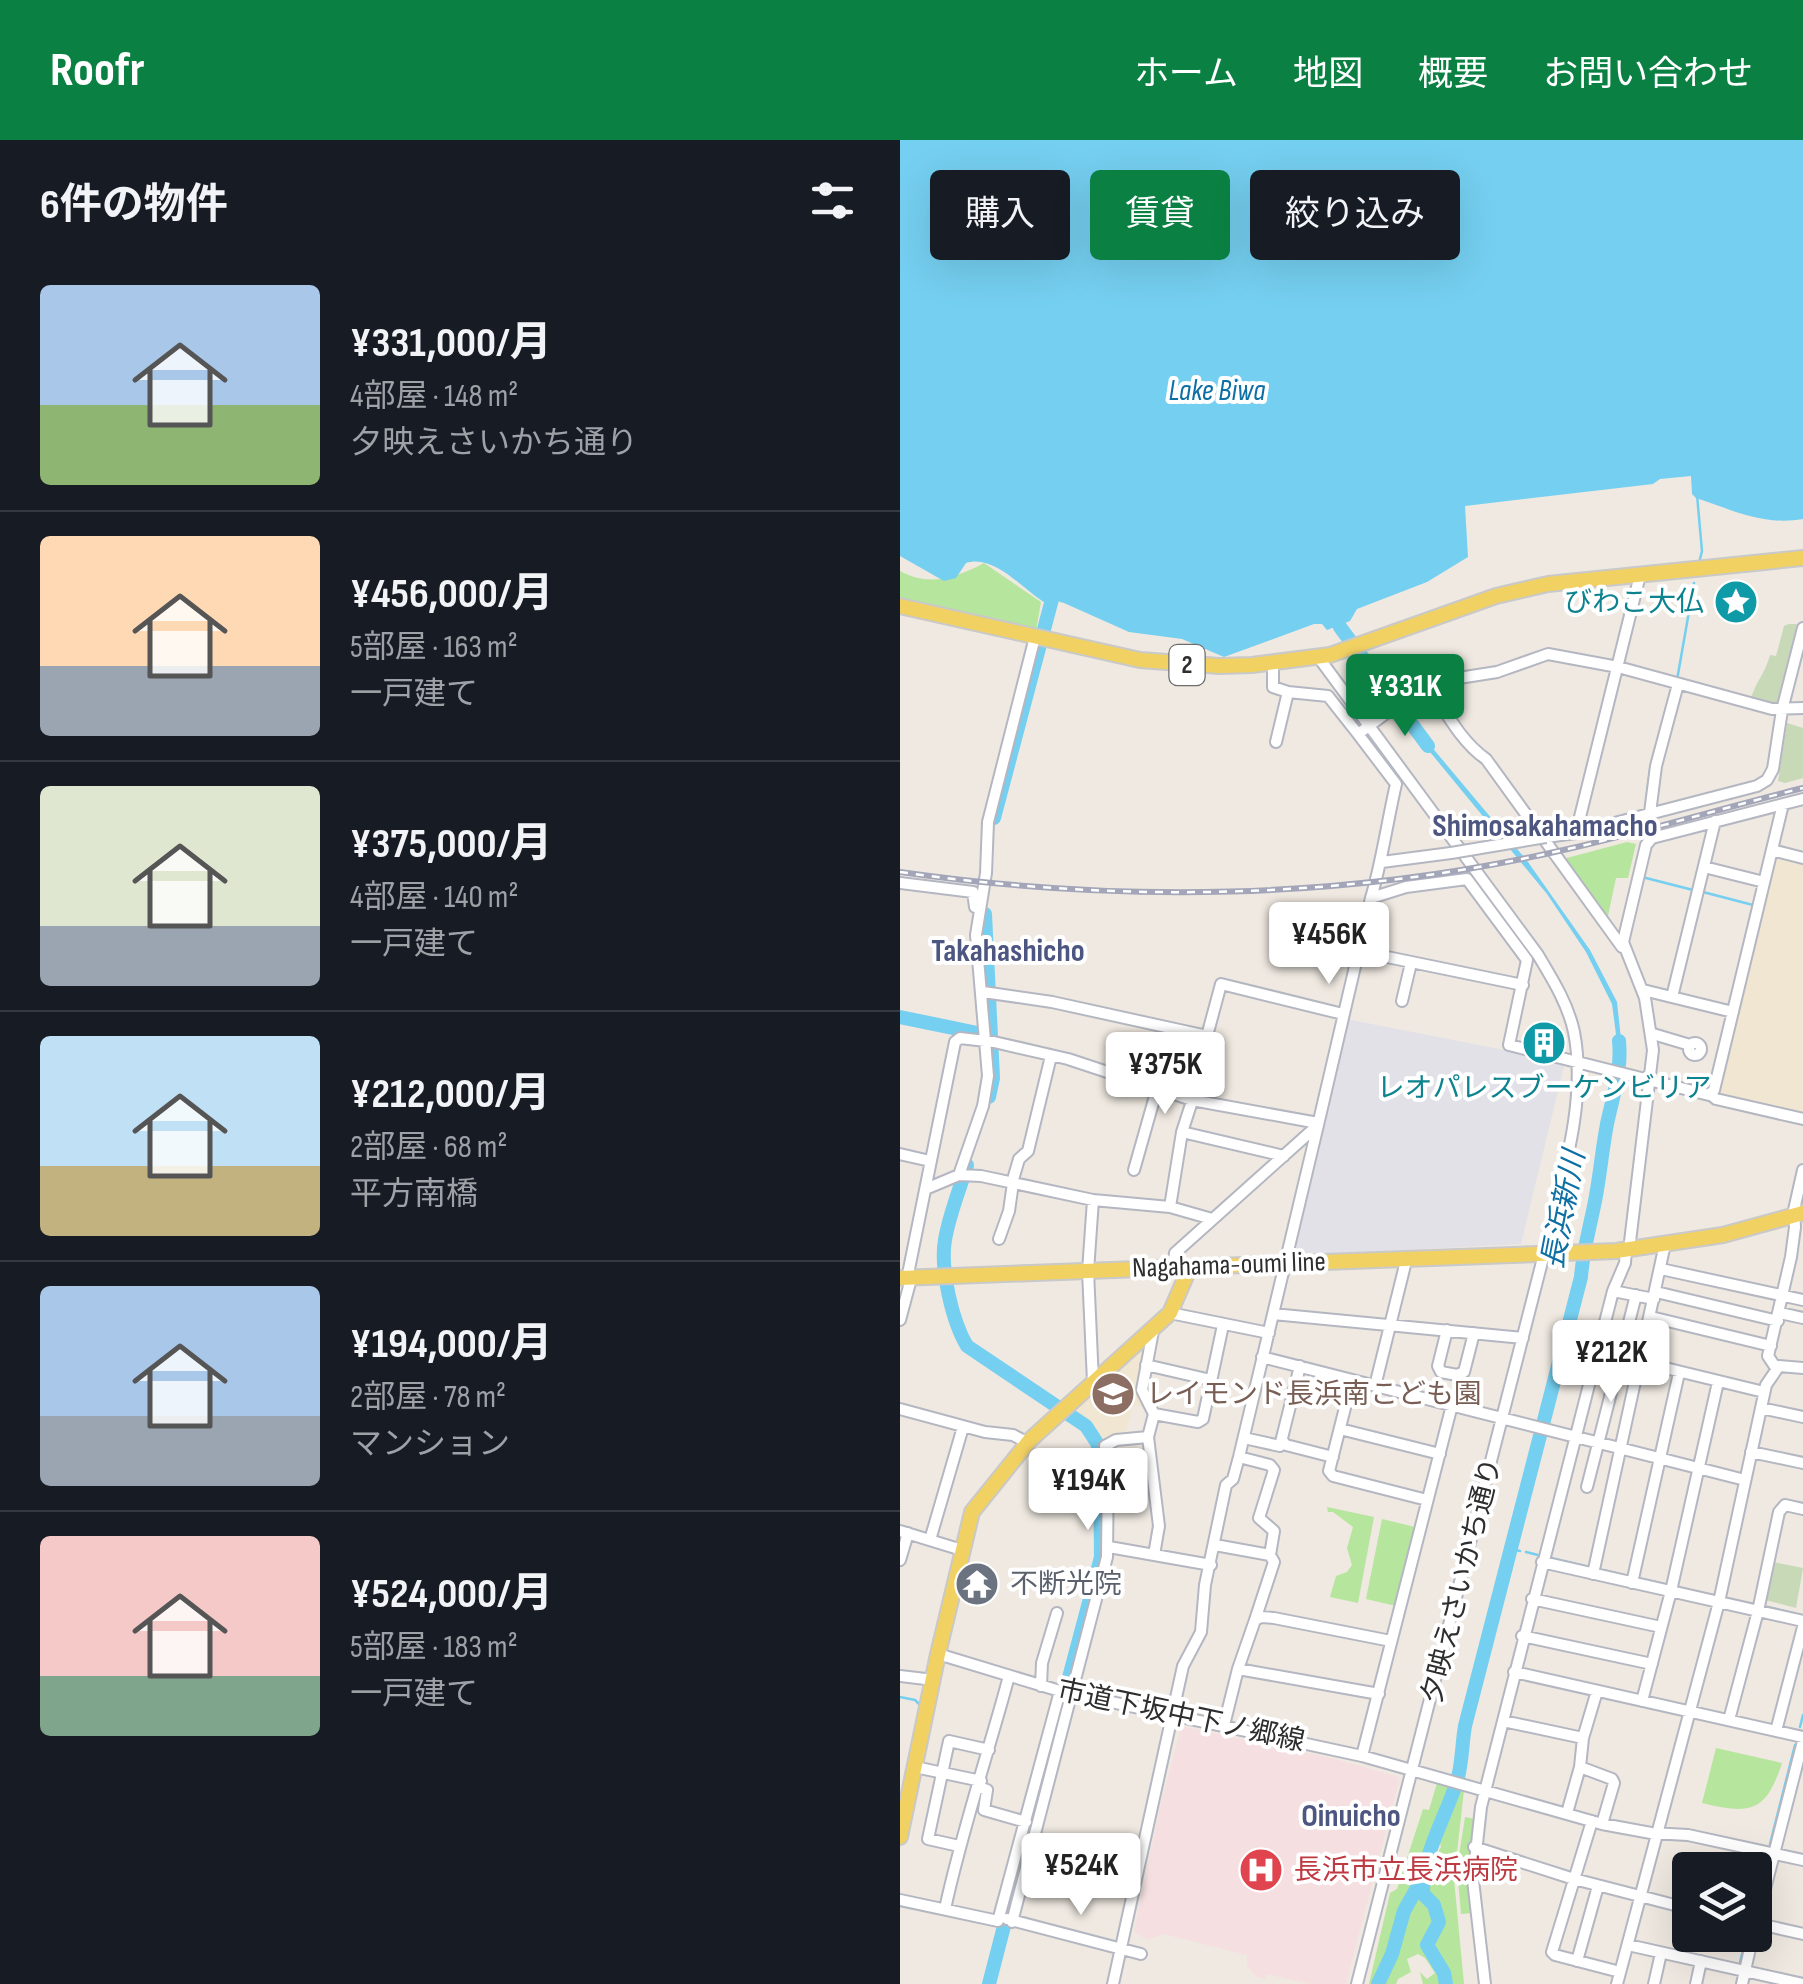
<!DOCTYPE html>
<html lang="ja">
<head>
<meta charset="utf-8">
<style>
	:root { --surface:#171b24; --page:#20242c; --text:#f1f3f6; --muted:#9ea1a6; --line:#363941; --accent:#0b8043 }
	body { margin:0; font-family:"Sofia Sans Condensed","Noto Sans JP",sans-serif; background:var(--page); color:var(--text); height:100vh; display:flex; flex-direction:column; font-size:38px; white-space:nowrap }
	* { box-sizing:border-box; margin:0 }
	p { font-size:32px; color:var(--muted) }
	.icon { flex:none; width:55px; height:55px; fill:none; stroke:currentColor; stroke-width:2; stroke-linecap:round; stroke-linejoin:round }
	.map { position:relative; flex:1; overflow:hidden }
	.panel { display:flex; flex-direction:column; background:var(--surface); width:900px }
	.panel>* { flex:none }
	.guide { position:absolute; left:30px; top:30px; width:722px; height:90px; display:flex; gap:20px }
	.buttons { position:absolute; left:772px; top:1712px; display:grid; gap:20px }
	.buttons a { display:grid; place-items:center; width:100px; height:100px; border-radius:10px; background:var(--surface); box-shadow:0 10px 40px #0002; font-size:50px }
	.price { position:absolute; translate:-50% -85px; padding:0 22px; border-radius:10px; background:#fff; color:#222; font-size:32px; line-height:65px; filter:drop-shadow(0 2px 5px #0008) }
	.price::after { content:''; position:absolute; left:50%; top:60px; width:30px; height:22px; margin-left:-15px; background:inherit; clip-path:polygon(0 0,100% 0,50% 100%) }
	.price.on { background:var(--accent); color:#fff }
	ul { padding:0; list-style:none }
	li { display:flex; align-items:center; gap:30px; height:250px; padding:0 40px }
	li+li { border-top:2px solid var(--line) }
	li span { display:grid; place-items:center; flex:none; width:280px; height:200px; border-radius:10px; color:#555 }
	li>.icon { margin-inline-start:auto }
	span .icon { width:120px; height:120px; fill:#fffc; stroke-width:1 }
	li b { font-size:42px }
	h2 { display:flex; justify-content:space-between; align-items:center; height:120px; padding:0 40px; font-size:42px }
	.pill { padding:0 35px; border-radius:10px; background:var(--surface); box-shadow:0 10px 40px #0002; font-size:35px; line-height:90px }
	.pill.on { background:var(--accent); color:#fff }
	header { display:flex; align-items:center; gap:60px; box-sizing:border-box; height:140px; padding:0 50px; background:var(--accent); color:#fff }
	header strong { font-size:48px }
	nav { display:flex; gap:55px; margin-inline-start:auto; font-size:35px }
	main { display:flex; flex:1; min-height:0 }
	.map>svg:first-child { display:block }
</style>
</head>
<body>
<header>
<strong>Roofr</strong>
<nav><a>ホーム</a><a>地図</a><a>概要</a><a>お問い合わせ</a></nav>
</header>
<main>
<section class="panel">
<h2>6件の物件<svg class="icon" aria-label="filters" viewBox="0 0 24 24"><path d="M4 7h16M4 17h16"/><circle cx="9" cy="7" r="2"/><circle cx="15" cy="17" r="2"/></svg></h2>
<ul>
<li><span style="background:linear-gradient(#a9c7e8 60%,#8fb573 0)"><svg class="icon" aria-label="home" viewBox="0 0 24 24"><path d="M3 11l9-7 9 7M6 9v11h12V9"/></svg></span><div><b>¥331,000/月</b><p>4部屋 · 148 m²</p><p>夕映えさいかち通り</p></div></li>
<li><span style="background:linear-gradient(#ffd9b3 65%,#9aa5b1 0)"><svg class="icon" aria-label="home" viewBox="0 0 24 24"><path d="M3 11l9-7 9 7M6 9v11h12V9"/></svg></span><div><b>¥456,000/月</b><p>5部屋 · 163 m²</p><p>一戸建て</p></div></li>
<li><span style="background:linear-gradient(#dfe7d0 70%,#9aa5b1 0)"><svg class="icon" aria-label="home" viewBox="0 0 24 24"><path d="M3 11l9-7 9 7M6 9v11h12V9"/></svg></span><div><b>¥375,000/月</b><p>4部屋 · 140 m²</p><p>一戸建て</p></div></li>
<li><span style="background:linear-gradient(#bfe0f5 65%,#c2b280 0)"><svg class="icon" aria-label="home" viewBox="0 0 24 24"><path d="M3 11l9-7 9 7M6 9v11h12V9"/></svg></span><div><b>¥212,000/月</b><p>2部屋 · 68 m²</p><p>平方南橋</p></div></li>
<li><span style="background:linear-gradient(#a9c7e8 65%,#9aa5b1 0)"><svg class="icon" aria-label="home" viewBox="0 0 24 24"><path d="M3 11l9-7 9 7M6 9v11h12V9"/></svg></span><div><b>¥194,000/月</b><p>2部屋 · 78 m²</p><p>マンション</p></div></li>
<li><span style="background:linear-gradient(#f6c9c9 70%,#7fa58c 0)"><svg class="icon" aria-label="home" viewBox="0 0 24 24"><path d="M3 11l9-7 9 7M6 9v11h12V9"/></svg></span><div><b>¥524,000/月</b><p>5部屋 · 183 m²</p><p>一戸建て</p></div></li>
</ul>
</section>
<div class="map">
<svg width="903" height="1844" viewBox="0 0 903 1844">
	<rect width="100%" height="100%" fill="#efe9e1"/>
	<path fill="#e3e1e8" d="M446,879L665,922L621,1104L392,1116Z"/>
	<path fill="#f0e6d1" d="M876,718L903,724V973L816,953Z
		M245,1204L237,1252L243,1266H233L224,1296L203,1301L189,1281L172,1268Z"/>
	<path fill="#f5dfe0" d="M286,1587L431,1618L496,1636L499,1640L446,1844H410L367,1834L365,1839L357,1837L347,1825V1815L264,1794L247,1800L234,1792L260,1667L280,1591Z"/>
	<path fill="#b6e59e" d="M84,423L141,462L136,491L0,458V431C29,447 56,438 84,423Z
		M727,702L736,704L728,738H716L708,776L663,719Z
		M427,1367L474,1377L458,1463L430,1457L436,1436L447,1432L452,1425L447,1408L453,1387L433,1372H428Z
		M482,1379L515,1387L496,1466L466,1459Z
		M816,1608L882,1623C866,1672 851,1675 802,1663Z
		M537,1643L552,1647L528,1701L523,1733L505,1761L491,1813L477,1844H469L490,1753L497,1749L523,1669L529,1670Z
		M557,1648L564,1650L554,1739L564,1844H548C549,1825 533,1819 529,1803L543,1777L524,1752L529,1727L541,1707L538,1694L545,1674L552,1671Z
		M565,1677L575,1679L568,1733L572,1773L561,1774L557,1728Z
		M521,1741L523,1756C547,1777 532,1781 525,1804L542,1834L543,1844H523L520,1832L527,1839L535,1833L525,1818L518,1814L507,1819L511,1832L498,1839L496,1844H480L493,1815L508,1766Z"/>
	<path fill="#c8d9b8" d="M889,484H897L877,565L850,561C856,541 865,534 870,515L876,516L884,486Z
		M887,583L903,588V638L885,643L878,641Z
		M873,1422L903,1428L896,1468L865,1460Z"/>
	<path fill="#75cff0" d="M0,0H903V379C863,386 833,370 796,358L792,354L791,336L760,339L753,344L565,366L568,417L527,442L457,469L450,481L427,490L422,484H414L324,517L282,499L229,492L164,463L157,461L151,466C126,454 96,413 66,423L56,438L44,441L0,416Z
		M520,593L628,722L690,810L717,862L723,918L719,917L712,864L686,812L647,754L516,595Z"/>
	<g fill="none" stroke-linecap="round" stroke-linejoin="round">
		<path stroke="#75cff0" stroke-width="2.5" d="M797,355L802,411L800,419
			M777,540L794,443
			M746,662L750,630
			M742,737L793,750
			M803,752L853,765
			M611,1409L620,1411
			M626,1412L638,1415
			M651,1418L685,1426
			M703,1430L719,1434
			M742,1439L764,1444
			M781,1448L805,1454
			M829,1459L852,1464
			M867,1467L897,1474
			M0,1557L15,1560L21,1566
			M900,1587L903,1575
			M870,1704L895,1605
			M855,1765L866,1722
			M840,1822L847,1795"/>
		<path stroke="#75cff0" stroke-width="14" d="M434,473L440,487L528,606
			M94,678L155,448
			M85,774L93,938L89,957
			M0,877L87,895
			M67,1025C60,1049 49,1075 45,1100C40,1128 52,1181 67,1206L186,1286L197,1303L200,1314L201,1417L167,1545
			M89,1844L158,1578
			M478,1844L492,1814L504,1771L522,1739
			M546,1844L544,1833L527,1805L539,1782L534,1765L523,1754C522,1714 545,1679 557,1641C562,1626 562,1603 565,1586L681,1137C683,1110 690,1087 695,1061C700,1036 702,1010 707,984C713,956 722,930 719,901"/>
		<defs>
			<path id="minor" d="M419,518L638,815C653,840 668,864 674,892C688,964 660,1044 644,1114L457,1844
				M373,522V547L388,552
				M527,543C545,570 560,601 586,619L722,807
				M376,602L388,552L428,556L458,594
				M750,673L756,626L778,544
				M676,693L740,435
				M646,697L676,693L857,646L867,640L873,629L882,570L903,488
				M872,710L903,718
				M482,722L551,713
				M804,727L864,742
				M0,743L73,752L75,767
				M471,758L506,747L567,739L627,820L609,905L809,955L814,950L883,664
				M458,811L623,845
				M743,850L833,872
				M83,852L152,862L307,896L321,844L443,874
				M772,857L815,681
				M502,861L511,823
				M753,894L790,905
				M789 909a6 6 0 1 1 12 0a6 6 0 1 1-12 0Z
				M810,954L816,959L903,979
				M282,992L384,1016
				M0,1014L30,1021
				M234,1030L257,949
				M59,1035L83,966L88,936L76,795L86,733L88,682L135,497
				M112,1043L119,1019L128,1011L151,916
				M28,1048L59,1035L81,1036L193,1060L270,1067L312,1079
				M193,1060L188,1131L193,1242
				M270,1067L282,992L295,952L307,896
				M99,1099L109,1071L113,1043
				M729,1110L753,910L745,858L723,802L746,705L752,698L903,659
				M273,1127L275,1113L418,985L471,758C482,721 487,683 496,644L458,594L527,543L597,532L648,514L718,527L872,569L903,568
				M761,1129L903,1160
				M7,1139L55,902L60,898L94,902L168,919L292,960L418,983
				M713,1151L754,1159
				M756,1152L878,1181
				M270,1173L369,1193
				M880,1173L903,1178
				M373,1174L623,1198
				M751,1177L871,1206
				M0,1180L11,1139
				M547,1190L538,1226L541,1232L557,1235L564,1232L574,1193
				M253,1191L242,1250L254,1274L248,1297L259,1386L254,1415
				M362,1217L845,1340
				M720,1217L864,1252
				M246,1225L311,1240
				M876,1228L868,1216L891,1117L895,1087L894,1070L903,1030
				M452,1240L429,1331L433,1336L527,1360
				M475,1246L507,1117
				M861,1268L903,1277
				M0,1269L85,1292L113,1295L128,1303
				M254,1274L298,1282L303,1279L323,1185
				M440,1289L540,1314
				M344,1298L380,1306L400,1226
				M382,1300L386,1305L433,1317
				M851,1312L903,1323
				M339,1317L370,1325L374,1330L359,1378L374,1391L370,1415L374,1422L355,1480
				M687,1347L736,1155
				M0,1391L62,1410
				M30,1400L63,1287
				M315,1405L370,1415
				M209,1407L311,1425
				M0,1420L8,1393
				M642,1422L903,1481
				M693,1434L765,1104
				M732,1443L779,1233
				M632,1459L761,1487
				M622,1496L752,1524
				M38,1514L160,1551L462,1616L702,1684L751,1693L788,1695L903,1720
				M338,1529L479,1554
				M614,1532L903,1597
				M0,1536L34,1540
				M141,1546L142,1523L157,1473
				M742,1561L771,1451L818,1242
				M829,1580L858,1471L879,1372L885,1365L903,1369
				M603,1581L683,1598L680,1627L712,1639L714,1643L702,1684
				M324,1585L338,1529L355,1480L361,1477L374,1478L491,1501
				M876,1591L903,1487
				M683,1598L697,1551
				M462,1616L552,1265
				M15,1627L81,1641
				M79,1647L87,1650L84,1670L126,1682
				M667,1673L680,1627
				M692,1681L652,1812L655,1815L720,1832
				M59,1706L28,1699L49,1601L89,1610
				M574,1707L674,1739L790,1769
				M0,1760L98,1781L160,1551
				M45,1769C62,1690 88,1614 109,1536
				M107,1779L241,1814
				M112,1782L207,1417L208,1322L205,1306L216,1300L248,1297
				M855,1783L903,1794
				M855,1788L903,1601
				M728,1805L903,1844
				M677,1821L698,1746
				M213,1844L283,1526L301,1492L305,1445L326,1345L333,1339L339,1317L418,985
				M585,1844L573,1740L581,1667L713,1151L725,1123L726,1110
				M717,1844L819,1462L866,1245L879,1226L903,1228
				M754,1844L761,1813
				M796,1844L801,1821
				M842,1844L853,1795"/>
			<path id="major" d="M0,466L240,520L319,526L352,525L430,515L596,456L648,444L903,418
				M0,1138L716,1111L823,1095L903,1073
				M0,1697L38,1514L72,1372L130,1300L270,1173L290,1127"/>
		</defs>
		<use href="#minor" stroke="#b4b7c1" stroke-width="14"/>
		<use href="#major" stroke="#c9c9c9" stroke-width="18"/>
		<use href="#minor" stroke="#fff" stroke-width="10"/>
		<use href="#major" stroke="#f2d163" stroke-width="14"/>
		<defs>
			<path id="rail" d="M0,732C218,763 444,760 659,711C741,693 822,668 903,648"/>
		</defs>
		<use href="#rail" stroke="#a3a6b8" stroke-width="6"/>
		<use href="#rail" stroke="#fff" stroke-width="2.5" stroke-dasharray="8" stroke-linecap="butt"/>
		<defs>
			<path id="minor-bridge" d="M551,713L646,697"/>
		</defs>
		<use href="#minor-bridge" stroke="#b4b7c1" stroke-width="14" stroke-linecap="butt"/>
		<use href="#minor-bridge" stroke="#fff" stroke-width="10"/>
	</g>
	<defs>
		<symbol id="sight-disc" viewBox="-11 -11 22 22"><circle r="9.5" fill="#0f9aa8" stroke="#fff"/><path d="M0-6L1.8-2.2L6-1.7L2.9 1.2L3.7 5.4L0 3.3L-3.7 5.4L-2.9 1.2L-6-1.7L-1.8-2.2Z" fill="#fff"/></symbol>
		<symbol id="building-disc" viewBox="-11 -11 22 22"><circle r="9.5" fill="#0f9aa8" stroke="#fff"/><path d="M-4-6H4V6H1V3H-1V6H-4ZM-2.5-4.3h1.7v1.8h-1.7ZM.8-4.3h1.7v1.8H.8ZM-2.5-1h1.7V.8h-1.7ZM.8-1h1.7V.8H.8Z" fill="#fff"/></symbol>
		<symbol id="school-disc" viewBox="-11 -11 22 22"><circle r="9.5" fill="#8d6e63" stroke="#fff"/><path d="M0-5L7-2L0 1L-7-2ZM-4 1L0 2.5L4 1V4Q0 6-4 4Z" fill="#fff"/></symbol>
		<symbol id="temple-disc" viewBox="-11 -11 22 22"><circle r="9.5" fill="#6b7280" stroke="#fff"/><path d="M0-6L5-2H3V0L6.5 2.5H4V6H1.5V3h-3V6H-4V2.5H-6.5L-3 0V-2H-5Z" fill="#fff"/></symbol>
		<symbol id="hospital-disc" viewBox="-11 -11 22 22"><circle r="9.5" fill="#e0444e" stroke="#fff"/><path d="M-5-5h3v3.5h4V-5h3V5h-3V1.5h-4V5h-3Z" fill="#fff"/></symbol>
	</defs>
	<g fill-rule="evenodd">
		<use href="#sight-disc" x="811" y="437" width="50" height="50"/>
		<use href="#building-disc" x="619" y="878" width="50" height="50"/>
		<use href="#school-disc" x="188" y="1229" width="50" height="50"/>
		<use href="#temple-disc" x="52" y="1419" width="50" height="50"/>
		<use href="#hospital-disc" x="336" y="1705" width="50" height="50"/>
	</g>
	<g text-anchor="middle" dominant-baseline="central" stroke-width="8" stroke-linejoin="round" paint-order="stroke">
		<rect fill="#fff" stroke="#6d6d6d" stroke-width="2.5" x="269.5" y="505" width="35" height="40" rx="8"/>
		<g font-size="25" font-weight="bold" fill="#2e2e2e">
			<text x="287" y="525">2</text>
		</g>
		<g font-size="28" fill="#0d838f" stroke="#fff" text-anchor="end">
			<text x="804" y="462">びわこ大仏</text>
			<text x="644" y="948" text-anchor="middle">レオパレスブーケンビリア</text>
		</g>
		<g font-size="28" fill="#2e2e2e" stroke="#fff">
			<text transform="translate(329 1125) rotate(-2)">Nagahama-oumi line</text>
			<text transform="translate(562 1441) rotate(-76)">夕映えさいかち通り</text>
			<text transform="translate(281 1576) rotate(12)">市道下坂中下ノ郷線</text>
		</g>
		<g font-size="28" fill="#785e54" stroke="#fff" text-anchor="start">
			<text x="246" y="1254">レイモンド長浜南こども園</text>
		</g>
		<g font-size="28" fill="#5b616d" stroke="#fff" text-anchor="start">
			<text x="110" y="1444">不断光院</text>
		</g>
		<g font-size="28" fill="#be3a42" stroke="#fff" text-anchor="start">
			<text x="394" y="1730">長浜市立長浜病院</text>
		</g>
		<g font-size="30" font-style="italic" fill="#0d6fa3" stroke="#fff">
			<text x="317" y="251">Lake Biwa</text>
			<text transform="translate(664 1070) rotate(-79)">長浜新川</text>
		</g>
		<g font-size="32" font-weight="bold" fill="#4d5680" stroke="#fff">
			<text x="645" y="686">Shimosakahamacho</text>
			<text x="108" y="811">Takahashicho</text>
			<text x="451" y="1676">Oinuicho</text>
		</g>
	</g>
</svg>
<div class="buttons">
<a><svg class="icon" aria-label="layers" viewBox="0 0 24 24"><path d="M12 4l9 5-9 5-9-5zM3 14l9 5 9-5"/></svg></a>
</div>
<b class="price on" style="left:505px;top:599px">¥331K</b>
<b class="price" style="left:429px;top:847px">¥456K</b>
<b class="price" style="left:265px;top:977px">¥375K</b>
<b class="price" style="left:711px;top:1265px">¥212K</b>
<b class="price" style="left:188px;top:1393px">¥194K</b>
<b class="price" style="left:181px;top:1778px">¥524K</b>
<div class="guide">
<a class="pill">購入</a>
<a class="pill on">賃貸</a>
<a class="pill">絞り込み</a>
</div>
</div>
</main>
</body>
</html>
